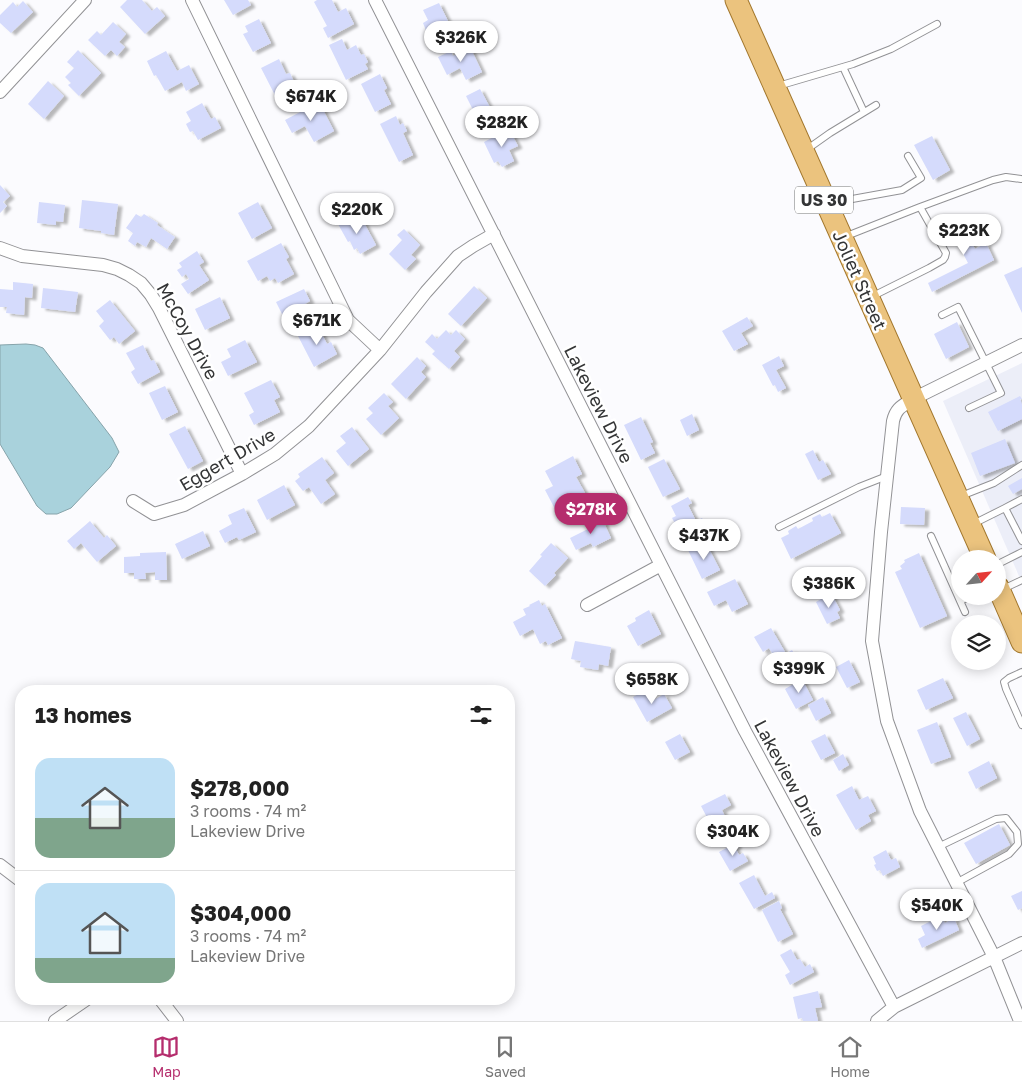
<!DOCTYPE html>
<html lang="en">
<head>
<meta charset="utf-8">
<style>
	:root { --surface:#fff; --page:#f2f2f2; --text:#222; --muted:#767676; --line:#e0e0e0; --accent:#b52d6d }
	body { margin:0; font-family:"Golos Text",sans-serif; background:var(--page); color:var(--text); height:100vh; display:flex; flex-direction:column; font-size:19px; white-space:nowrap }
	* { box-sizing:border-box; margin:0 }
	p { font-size:16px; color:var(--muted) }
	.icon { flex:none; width:28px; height:28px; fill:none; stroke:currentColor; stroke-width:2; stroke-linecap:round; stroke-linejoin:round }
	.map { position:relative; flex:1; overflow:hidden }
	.side { position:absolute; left:15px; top:685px; width:500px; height:320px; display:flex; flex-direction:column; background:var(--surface); border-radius:20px; box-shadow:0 2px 12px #0003 }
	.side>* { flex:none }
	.needle { width:32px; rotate:63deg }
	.tools { position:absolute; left:951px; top:550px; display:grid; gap:10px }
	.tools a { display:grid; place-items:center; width:55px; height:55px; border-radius:50%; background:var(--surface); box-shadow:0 2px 12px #0003; font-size:25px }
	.price { position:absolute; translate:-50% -42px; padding:0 11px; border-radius:18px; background:#fff; color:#222; font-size:16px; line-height:32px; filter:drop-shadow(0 1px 2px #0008) }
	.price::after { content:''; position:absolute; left:50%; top:30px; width:15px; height:11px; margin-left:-8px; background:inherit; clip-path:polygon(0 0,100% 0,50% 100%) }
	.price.current { background:var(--accent); color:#fff }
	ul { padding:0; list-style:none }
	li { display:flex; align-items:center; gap:15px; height:125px; padding:0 20px }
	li+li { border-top:1px solid var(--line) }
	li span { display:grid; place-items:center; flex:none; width:140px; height:100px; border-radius:15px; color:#555 }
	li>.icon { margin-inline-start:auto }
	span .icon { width:60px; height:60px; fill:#fffc; stroke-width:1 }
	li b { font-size:21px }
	h2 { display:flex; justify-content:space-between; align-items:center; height:60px; padding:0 20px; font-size:21px }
	.tab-bar { display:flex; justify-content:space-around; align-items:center; height:70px; border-top:1px solid var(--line); background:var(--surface); font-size:14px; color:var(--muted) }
	.tab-bar a { display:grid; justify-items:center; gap:2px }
	.tab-bar .current { color:var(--accent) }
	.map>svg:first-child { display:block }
</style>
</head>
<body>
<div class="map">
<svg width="1022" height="1021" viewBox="0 0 1022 1021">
	<defs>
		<filter id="shadow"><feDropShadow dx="4.5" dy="2.5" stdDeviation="1" flood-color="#0004"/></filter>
	</defs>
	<rect width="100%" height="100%" fill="#fbfbfe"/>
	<path fill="#eceef8" d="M1022,363V583L943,401Z"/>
	<path fill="#a9d2dc" stroke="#86a3aa" d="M26,344L35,345L43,348L112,438L119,452L110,467L71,508L57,514H46L37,506L0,444V345Z"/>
	<path fill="#d5dbfc" filter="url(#shadow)" d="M127,0H142L152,11L157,7L165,16L145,34L120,7Z
		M224,0H248L251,5L233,15Z
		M317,0H332L338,12L346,8L354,24L328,38L323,28L327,26L314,2Z
		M23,1L33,12L11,33L0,23V15L13,2L17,7Z
		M439,3L456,37L433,48L426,33H427L423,23L428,20L423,10Z
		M259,19L271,43L253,52L243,34L248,32L245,26Z
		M113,22L126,34L119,42L125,47L117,56L111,50L105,56L88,40L97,31L101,35Z
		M342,39L347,50L356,45L361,55L364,54L368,62L365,64L368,69L346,80L329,45Z
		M470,47L482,72L466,80L460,68L447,75L438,57L451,51L453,56Z
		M78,50L101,73L79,96L68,85L71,83L65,77L74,68L67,62Z
		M166,51L177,71L189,65L199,84L186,91L182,82L165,91L156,75L154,76L147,61Z
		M279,59L286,74L290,73L299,93L279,103L261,68Z
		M380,74L387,88L384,90L391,104L375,112L361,84Z
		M48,81L64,96L44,119L28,104Z
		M480,89L498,122L477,133L472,123L478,120L466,96Z
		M319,102L334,131L314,142L305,126L292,133L285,120Z
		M202,103L211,119L215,117L221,128L198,140L193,131L190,132L186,124L191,121L186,112Z
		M396,116L400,125L403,123L407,131L403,133L413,155L399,162L380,124Z
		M509,129L518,146L509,150L514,161L502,167L498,161L494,163L484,142Z
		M932,136L950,170L933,180L914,145Z
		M0,185L10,196L3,202L7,206L0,213Z
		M82,200L118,204L114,235L101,233V231L79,228Z
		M39,202L65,205L63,222L56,221V225L37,223Z
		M258,202L272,228L252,239L238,213Z
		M136,214L141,217L144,214L158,223L157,225L175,237L167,249L151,238L146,247L137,242L135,246L128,241L133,233L126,228Z
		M353,216L356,223L362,219L376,245L360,254L357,248L354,250L350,241L348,242L338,224Z
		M959,217L975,249L986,243L994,260L932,292L928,283L968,263L947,223Z
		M404,229L420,245L411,255L416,259L405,270L389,254L402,240L397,235Z
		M281,243L289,257L286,259L294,274L278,283L275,278L270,281L267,276L258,281L247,261Z
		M197,251L204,262L199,265L209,280L188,294L181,284L189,279L186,274L182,277L177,270L182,267L179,263Z
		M1022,267V313L1004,275Z
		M13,282L33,284L32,298L25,297L24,315L6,313L7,307H0V289L13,290Z
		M474,286L487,298L461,326L448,314Z
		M43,288L78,292L75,312L41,308Z
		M304,289L310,301L303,305L307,314L287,324L276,302Z
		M220,297L230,318L205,330L195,309Z
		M110,300L135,331L119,344L114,337L110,340L99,326L104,321L96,311Z
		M747,317L753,326L741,333L748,344L734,351L722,331Z
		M957,322L969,347L946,359L934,334Z
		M318,326L327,344L331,342L337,354L314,367L298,336Z
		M446,330L451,335L456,330L465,339L454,351L460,357L449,369L432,354L435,351L425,342L432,334L437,339Z
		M245,340L257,362L228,376L221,362L231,357L227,349Z
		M143,345L151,361L154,360L160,372L138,384L131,372L135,369L126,353Z
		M779,356L784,366L776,370L786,388L778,392L775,385L773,386L762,365Z
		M417,357L426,366L421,372L426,377L406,399L391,384Z
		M271,380L280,397L274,400L280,412L254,425L249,415L254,412L244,393Z
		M165,386L178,412L162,420L149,393Z
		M384,393L393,402L388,406L399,418L381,435L366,419L373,413L368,408Z
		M1020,396L1022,399H1020L1022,404V419L998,431L988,412Z
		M692,414L699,430L687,436L680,420Z
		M641,417L653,442L650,443L655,453L641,460L624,425Z
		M185,426L203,461L188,469L169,434Z
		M352,427L369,449L348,466L336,451L346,443L340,436Z
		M1005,439L1015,463L980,476L971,453Z
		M813,450L819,462L823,460L831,474L818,480L805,454Z
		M573,456L582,474L576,477L585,493L555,509L545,490L553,486L545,471Z
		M322,457L334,473L325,480L335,494L321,504L309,487L303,491L295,481L300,477L298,474Z
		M664,459L680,489L663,497L648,467Z
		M1022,478V489L1013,494L1008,486Z
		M284,485L295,505L267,520L257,500Z
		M688,497L692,503L688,505L696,521L702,518L707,527L683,539L672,518L676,516L671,506Z
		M901,507L925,508L924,525L900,524Z
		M244,508L256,532L239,540L237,537L225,543L219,531L232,524L228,515Z
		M830,513L841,533L791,559L781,538L789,534L788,531L796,526L798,529L813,521L812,518L820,514L822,517Z
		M592,519L595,525L603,521L611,538L593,547L591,543L576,550L570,538L588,529L585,522Z
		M90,521L104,538L107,535L116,546L97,562L81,543L74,549L67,541Z
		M203,531L210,546L182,559L175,544Z
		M551,543L568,558L554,573L556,575L545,586L529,571L542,556L540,555Z
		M699,544L701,548L707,545L720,570L702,579L688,550Z
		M166,552L167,580H155V572L145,573L146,579H134V573H124V557L140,556V553Z
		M919,553L947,616L920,628L895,572L902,569L900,566L905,562L904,560Z
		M735,579L748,604L732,612L726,600L714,606L707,592Z
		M831,593L840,610L837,612L840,618L827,624L816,602Z
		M539,600L542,606L545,604L562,638L548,645L546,641L540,644L533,629L520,636L513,622L526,615L523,609L530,606L529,605Z
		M649,610L661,634L638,646L627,626L636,621L635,618Z
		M771,628L785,652L775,658L769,648L763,652L754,637Z
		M575,641L611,647L608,666L599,664L598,670L580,667L581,661L571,659Z
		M792,650L799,661L783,670L776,659Z
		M849,660L860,682L847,688L836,667Z
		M943,678L953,698L926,710L917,690Z
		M802,679L813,700L796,709L785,689Z
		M648,689L654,700L664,694L672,708L647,722L633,697Z
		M823,697L831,713L816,721L808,705Z
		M966,712L980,739L967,746L953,718Z
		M937,722L951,757L931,764L917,730Z
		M680,734L690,752L675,760L665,742Z
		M825,734L835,753L821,760L811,741Z
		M843,754L849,765L839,771L833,760Z
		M989,761L997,778L976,789L968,772Z
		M852,786L859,800L868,796L876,811L868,815L871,821L856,830L836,795Z
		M725,794L731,805L722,810L726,819L712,827L701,806Z
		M999,824L1010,845L976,864L964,843Z
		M736,843L738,846L735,847L739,855L743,853L748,861L730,871L719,852Z
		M886,850L891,860L896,858L900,867L883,876L880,870L877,871L874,865L876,864L873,857Z
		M754,875L765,896L772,892L775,898L754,909L739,883Z
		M1022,891V908L1018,910L1011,896Z
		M779,901L782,908L780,909L793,934L778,942L762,910Z
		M941,916L945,923L954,918L959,930L922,948L918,939L925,935L921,926Z
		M791,949L797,960L800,959L805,967L810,964L814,972L790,985L785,975L790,972L780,955Z
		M818,991L822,1007L815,1008L818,1021H803L802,1018L798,1019L793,997Z"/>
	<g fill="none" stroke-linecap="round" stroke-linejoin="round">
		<defs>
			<path id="lane" d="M843,67L864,112
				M778,86L853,64L891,49L937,24
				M806,150L830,133L876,105
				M830,203L902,190L921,178L908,156
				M920,207L993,180L1006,177L1021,179
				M844,237L920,207L946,253L945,257L943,260L929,268L871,297
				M942,315L958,307L1001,393L969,408
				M961,496L994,483L1022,465
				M1005,508L1022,499
				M973,524L1005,508L1022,541
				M779,527L859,487L887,476
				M931,536L965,612
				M998,564L1022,552
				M1003,589L1022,580
				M960,601L971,596
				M1022,672L1009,678L1004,682L1006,689L1022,725
				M938,847L996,819L1006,818L1017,832L1018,844L1009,854L956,883"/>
			<path id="street" d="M192,0L348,320L380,350
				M375,0L745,731L894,1007
				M0,92L85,0
				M0,248L22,256L103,265L117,269L129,275L141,283L151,295L159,308L242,474
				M133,501L154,514L184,505L242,474L275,454L309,426L380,350L426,292L458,256L473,246L494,234
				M587,605L661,565
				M0,865L21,881
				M160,999L177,1021
				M55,1021L87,999
				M877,1021L894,1007L1022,943
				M1020,1021L994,957L920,811L887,721L872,641L881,532L893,421C896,408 902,406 913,399L1022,345"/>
			<path id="primary" d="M736,0L985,559
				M998,587L1022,642"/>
		</defs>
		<use href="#lane" stroke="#929295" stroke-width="8"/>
		<use href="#street" stroke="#929295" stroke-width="14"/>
		<use href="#primary" stroke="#a2772d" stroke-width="23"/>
		<use href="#lane" stroke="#fff" stroke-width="6"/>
		<use href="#street" stroke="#fff" stroke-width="12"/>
		<use href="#primary" stroke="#ebc37e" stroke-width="21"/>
	</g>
	<g text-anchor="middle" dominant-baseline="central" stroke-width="5" stroke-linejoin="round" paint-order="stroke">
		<rect fill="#fff" stroke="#717272" stroke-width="1" x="795" y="186.5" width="58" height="27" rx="4"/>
		<g font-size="16" font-weight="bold" fill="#343536">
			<text x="824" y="200">US 30</text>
		</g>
		<g font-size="18" fill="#343536" stroke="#fff">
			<text transform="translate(860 280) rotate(66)">Joliet Street</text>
			<text transform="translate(188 331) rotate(61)">McCoy Drive</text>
			<text transform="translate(599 404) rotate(63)">Lakeview Drive</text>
			<text transform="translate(227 459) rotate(-30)">Eggert Drive</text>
			<text transform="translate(790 778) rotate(62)">Lakeview Drive</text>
		</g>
	</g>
</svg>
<div class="tools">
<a><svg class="needle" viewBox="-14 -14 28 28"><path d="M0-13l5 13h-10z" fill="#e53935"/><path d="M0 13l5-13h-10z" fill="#767676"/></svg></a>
<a><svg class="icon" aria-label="layers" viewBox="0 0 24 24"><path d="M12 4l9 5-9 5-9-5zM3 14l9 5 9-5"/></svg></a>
</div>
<b class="price" style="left:461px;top:63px">$326K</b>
<b class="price" style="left:311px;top:122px">$674K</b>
<b class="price" style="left:502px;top:148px">$282K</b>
<b class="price" style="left:357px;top:235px">$220K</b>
<b class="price" style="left:964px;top:256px">$223K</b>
<b class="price" style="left:317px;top:346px">$671K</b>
<b class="price current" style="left:591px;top:535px">$278K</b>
<b class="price" style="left:704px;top:561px">$437K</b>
<b class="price" style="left:829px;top:609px">$386K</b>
<b class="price" style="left:799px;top:694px">$399K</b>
<b class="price" style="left:652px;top:705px">$658K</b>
<b class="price" style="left:733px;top:857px">$304K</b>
<b class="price" style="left:937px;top:931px">$540K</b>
<section class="side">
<h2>13 homes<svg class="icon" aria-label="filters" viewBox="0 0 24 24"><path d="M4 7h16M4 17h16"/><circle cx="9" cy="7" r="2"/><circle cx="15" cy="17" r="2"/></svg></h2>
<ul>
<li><span style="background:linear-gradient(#bfe0f5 60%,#7fa58c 0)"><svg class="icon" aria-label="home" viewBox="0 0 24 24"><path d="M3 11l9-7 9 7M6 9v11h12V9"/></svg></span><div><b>$278,000</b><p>3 rooms · 74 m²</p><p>Lakeview Drive</p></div></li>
<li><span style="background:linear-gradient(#bfe0f5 75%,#7fa58c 0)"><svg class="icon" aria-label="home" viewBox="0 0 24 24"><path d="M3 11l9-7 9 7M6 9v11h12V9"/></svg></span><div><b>$304,000</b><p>3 rooms · 74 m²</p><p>Lakeview Drive</p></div></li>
</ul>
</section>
</div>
<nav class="tab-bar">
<a class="current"><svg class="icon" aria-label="map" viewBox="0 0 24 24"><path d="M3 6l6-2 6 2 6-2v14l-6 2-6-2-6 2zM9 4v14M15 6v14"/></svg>Map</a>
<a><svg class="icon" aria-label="saved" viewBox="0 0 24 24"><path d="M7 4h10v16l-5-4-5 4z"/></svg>Saved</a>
<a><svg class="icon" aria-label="home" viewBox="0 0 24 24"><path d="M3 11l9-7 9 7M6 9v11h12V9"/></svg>Home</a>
</nav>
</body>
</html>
